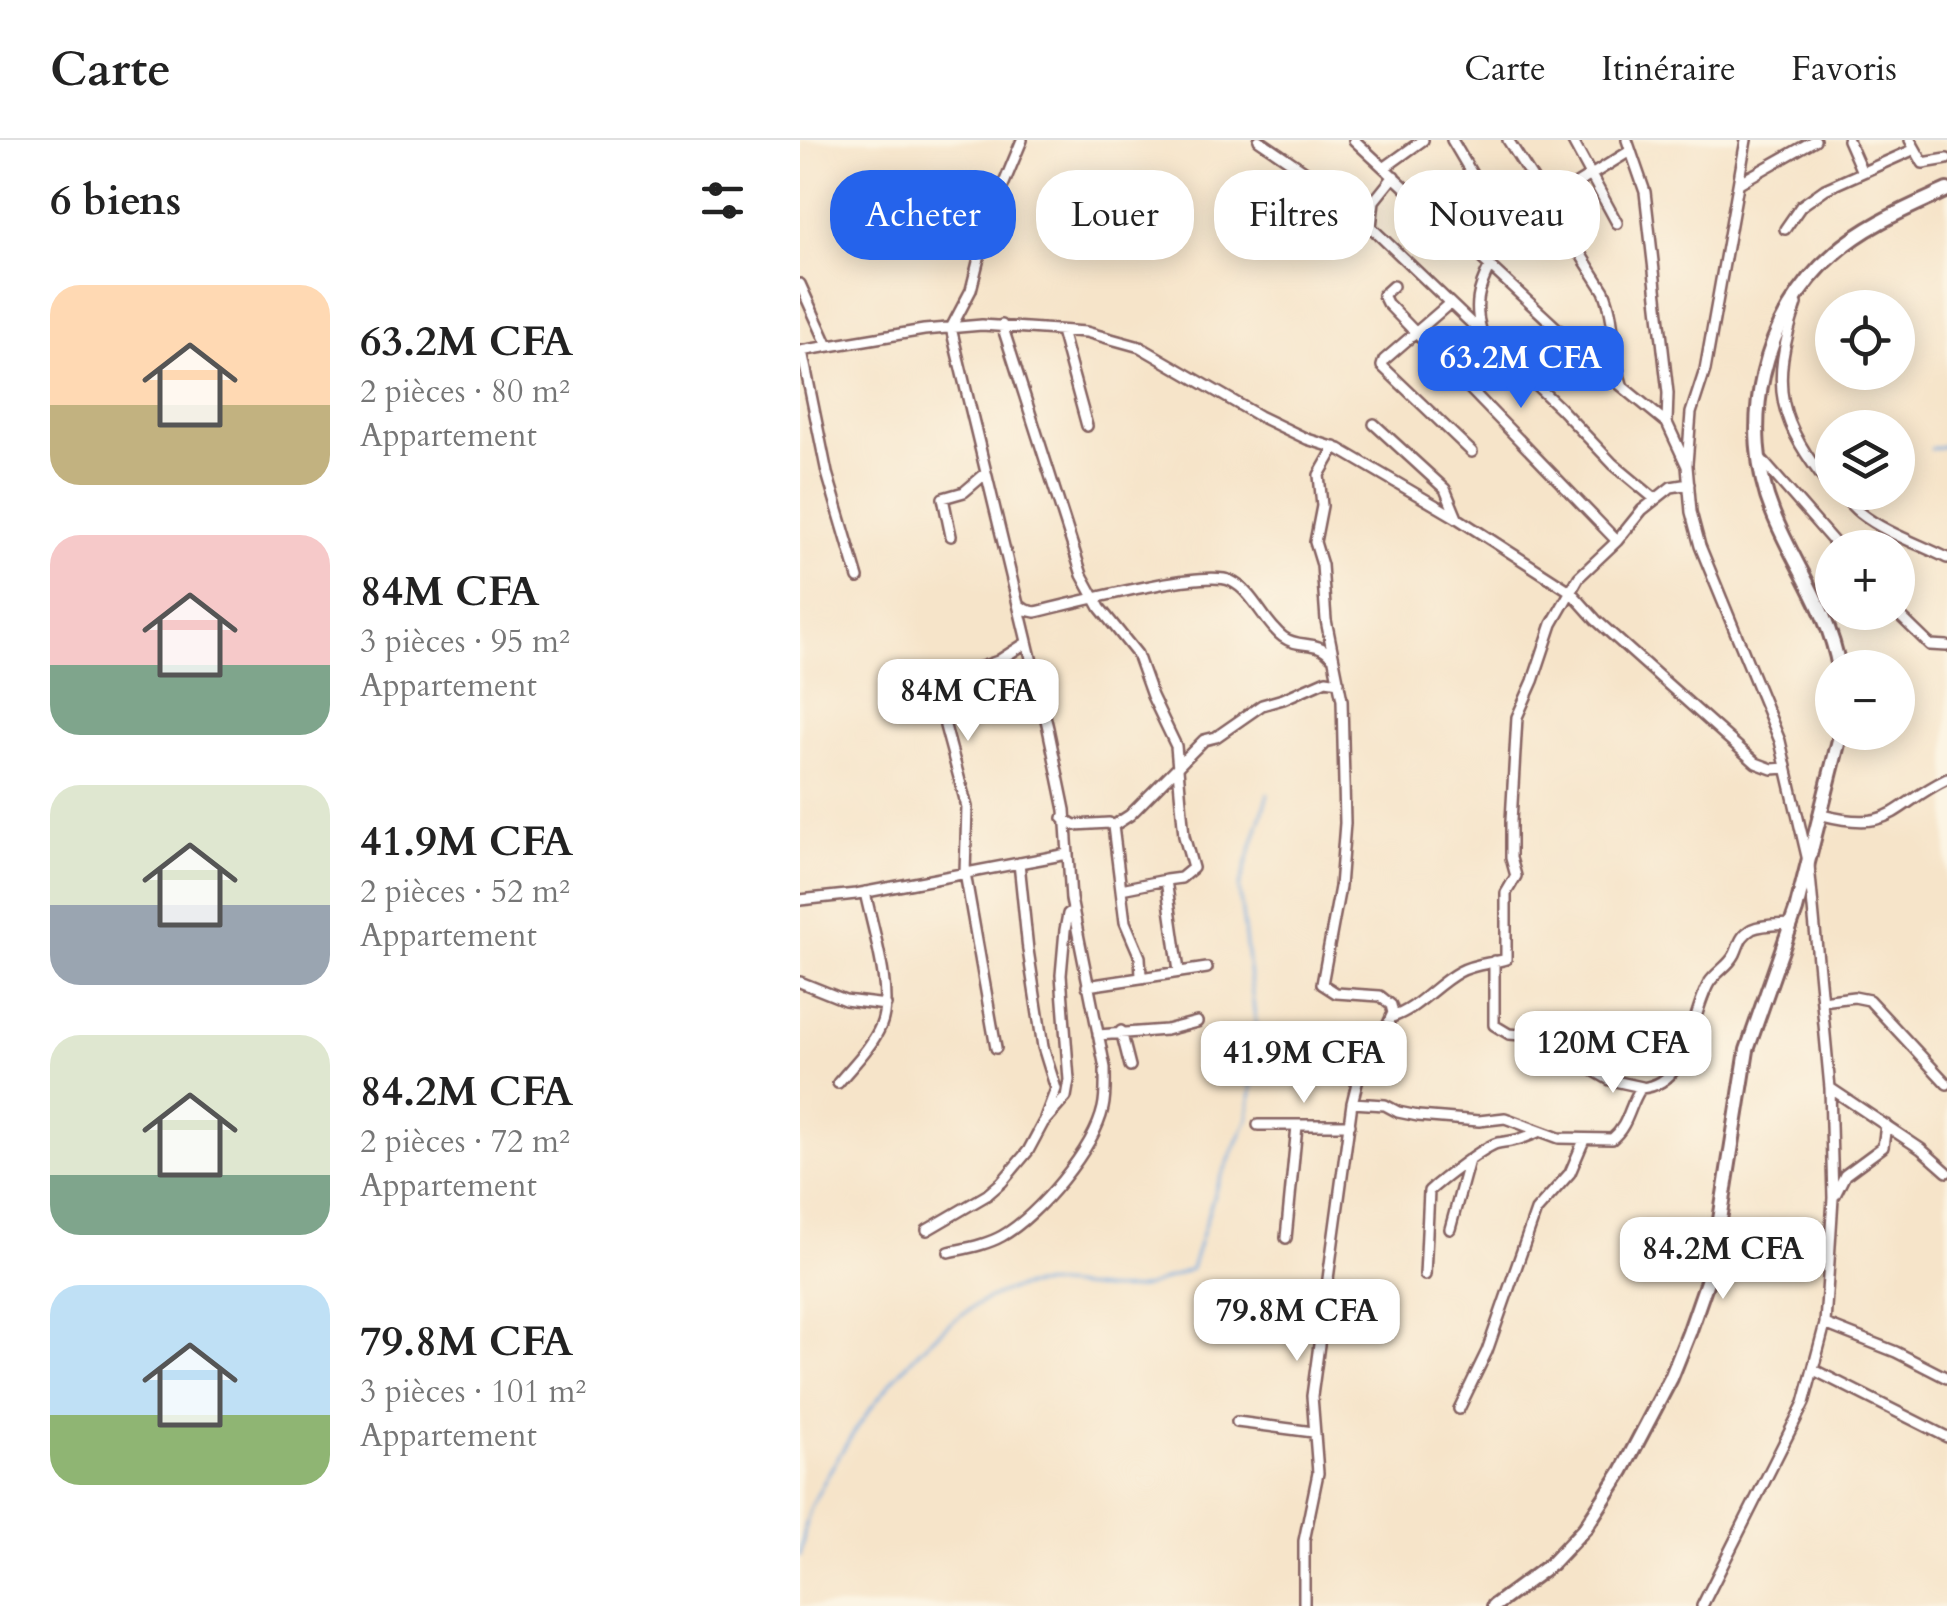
<!DOCTYPE html>
<html lang="fr">
<head>
<meta charset="utf-8">
<style>
	:root { --surface:#fff; --page:#f6f6f6; --text:#222; --muted:#767676; --line:#e0e0e0; --accent:#2563eb }
	body { margin:0; font-family:Cardo,serif; background:var(--page); color:var(--text); height:100vh; display:flex; flex-direction:column; font-size:38px; white-space:nowrap }
	* { box-sizing:border-box; margin:0 }
	p { font-size:32px; color:var(--muted) }
	.icon { flex:none; width:55px; height:55px; fill:none; stroke:currentColor; stroke-width:2; stroke-linecap:round; stroke-linejoin:round }
	.map { position:relative; flex:1; overflow:hidden }
	.sheet { display:flex; flex-direction:column; background:var(--surface); width:800px }
	.sheet>* { flex:none }
	.banner { position:absolute; left:30px; top:30px; width:950px; height:90px; display:flex; gap:20px }
	.tools { position:absolute; left:1015px; top:150px; display:grid; gap:20px }
	.tools a { display:grid; place-items:center; width:100px; height:100px; border-radius:50%; background:var(--surface); box-shadow:0 5px 25px #0003; font-size:50px }
	.price { position:absolute; translate:-50% -85px; padding:0 22px; border-radius:20px; background:#fff; color:#222; font-size:32px; line-height:65px; filter:drop-shadow(0 2px 5px #0008) }
	.price::after { content:''; position:absolute; left:50%; top:60px; width:30px; height:22px; margin-left:-15px; background:inherit; clip-path:polygon(0 0,100% 0,50% 100%) }
	.price.current { background:var(--accent); color:#fff }
	ul { padding:0; list-style:none }
	li { display:flex; align-items:center; gap:30px; height:250px; padding:0 50px }
	li span { display:grid; place-items:center; flex:none; width:280px; height:200px; border-radius:30px; color:#555 }
	li>.icon { margin-inline-start:auto }
	span .icon { width:120px; height:120px; fill:#fffc; stroke-width:1 }
	li b { font-size:42px }
	h2 { display:flex; justify-content:space-between; align-items:center; height:120px; padding:0 50px; font-size:42px }
	.chip { padding:0 35px; border-radius:40px; background:var(--surface); box-shadow:0 5px 25px #0003; font-size:35px; line-height:90px }
	.chip.current { background:var(--accent); color:#fff }
	header { display:flex; align-items:center; gap:60px; box-sizing:border-box; height:140px; padding:0 50px; background:var(--surface); border-bottom:2px solid var(--line) }
	header strong { font-size:48px }
	nav { display:flex; gap:55px; margin-inline-start:auto; font-size:35px }
	main { display:flex; flex:1; min-height:0 }
	.map>svg:first-child { display:block }
</style>
</head>
<body>
<header>
<strong>Carte</strong>
<nav><a>Carte</a><a>Itinéraire</a><a>Favoris</a></nav>
</header>
<main>
<section class="sheet">
<h2>6 biens<svg class="icon" aria-label="filters" viewBox="0 0 24 24"><path d="M4 7h16M4 17h16"/><circle cx="9" cy="7" r="2"/><circle cx="15" cy="17" r="2"/></svg></h2>
<ul>
<li><span style="background:linear-gradient(#ffd9b3 60%,#c2b280 0)"><svg class="icon" aria-label="home" viewBox="0 0 24 24"><path d="M3 11l9-7 9 7M6 9v11h12V9"/></svg></span><div><b>63.2M CFA</b><p>2 pièces · 80 m²</p><p>Appartement</p></div></li>
<li><span style="background:linear-gradient(#f6c9c9 65%,#7fa58c 0)"><svg class="icon" aria-label="home" viewBox="0 0 24 24"><path d="M3 11l9-7 9 7M6 9v11h12V9"/></svg></span><div><b>84M CFA</b><p>3 pièces · 95 m²</p><p>Appartement</p></div></li>
<li><span style="background:linear-gradient(#dfe7d0 60%,#9aa5b1 0)"><svg class="icon" aria-label="home" viewBox="0 0 24 24"><path d="M3 11l9-7 9 7M6 9v11h12V9"/></svg></span><div><b>41.9M CFA</b><p>2 pièces · 52 m²</p><p>Appartement</p></div></li>
<li><span style="background:linear-gradient(#dfe7d0 70%,#7fa58c 0)"><svg class="icon" aria-label="home" viewBox="0 0 24 24"><path d="M3 11l9-7 9 7M6 9v11h12V9"/></svg></span><div><b>84.2M CFA</b><p>2 pièces · 72 m²</p><p>Appartement</p></div></li>
<li><span style="background:linear-gradient(#bfe0f5 65%,#8fb573 0)"><svg class="icon" aria-label="home" viewBox="0 0 24 24"><path d="M3 11l9-7 9 7M6 9v11h12V9"/></svg></span><div><b>79.8M CFA</b><p>3 pièces · 101 m²</p><p>Appartement</p></div></li>
</ul>
</section>
<div class="map">
<svg width="1147" height="1466" viewBox="0 0 1147 1466">
	<rect width="100%" height="100%" fill="#fcf5e5"/>
	<filter id="ink" filterUnits="userSpaceOnUse"><feTurbulence type="fractalNoise" baseFrequency=".01" numOctaves="2"/><feDisplacementMap in="SourceGraphic" scale="20" xChannelSelector="R" yChannelSelector="G"/><feConvolveMatrix kernelMatrix="1 2 1 2 8 2 1 2 1" color-interpolation-filters="sRGB"/></filter>
	<filter id="wash" filterUnits="userSpaceOnUse"><feTurbulence type="fractalNoise" baseFrequency=".0048" numOctaves="4" result="noise"/><feDisplacementMap in="SourceGraphic" scale="40" xChannelSelector="R" yChannelSelector="G"/><feGaussianBlur stdDeviation="2.25" result="paint"/><feColorMatrix in="noise" values="0 0 0 0 0 0 0 0 0 0 0 0 0 0 0 0 0 1.4 0 .05"/><feComposite in="paint" operator="in"/></filter>
	<g filter="url(#wash)">
		<rect width="100%" height="100%" fill="#f6e4c9"/>
		<g fill="none" stroke-linecap="round" stroke-linejoin="round">
			<path stroke="#72a9e0" stroke-width="2.5" d="M1131,309L1147,305
				M0,1415C4,1398 5,1378 13,1363C49,1288 144,1152 234,1145C267,1142 301,1153 334,1149C352,1147 373,1135 391,1129L416,1048L448,979L457,895L439,748L468,654"/>
		</g>
	</g>
	<g filter="url(#ink)">
		<g fill="none" stroke-linecap="round" stroke-linejoin="round">
			<defs>
				<path id="street" d="M459,0L522,43L556,73L760,268L813,324L855,359
					M554,0L802,230L867,283
					M652,0L695,73V92
					M708,0L804,151C817,182 811,216 823,247
					M772,0L817,83
					M827,0L845,52L868,253L867,283L887,326L891,372L900,406L980,601L1009,725L1030,948L1033,1058L1025,1184L1004,1263L902,1466
					M1048,0L1062,32
					M1110,0L1123,23L1147,19
					M584,28L623,0
					M939,43L1015,0
					M571,87L574,61L594,36
					M985,89L1001,66L1025,49L1115,9
					M671,109L830,11
					M517,110L556,73
					M0,144L28,206
					M593,146L583,155L587,163L817,401
					M650,163L584,220L582,226L672,312
					M997,164C968,248 979,282 1032,350
					M202,185L282,435L300,468L337,514L352,556L376,606L384,696L393,728L381,738L366,740L379,831
					M681,190C674,166 678,149 690,126
					M261,191L287,286
					M0,211L124,190L182,185L286,192L340,207L459,276L507,299L539,309L657,378L770,451L796,480L956,623L972,629L986,628
					M2,211L27,333L58,438
					M574,284L645,349L657,378
					M961,319L1039,408
					M887,324L891,273L905,230L946,0
					M1035,352C1047,358 1050,365 1060,373C1084,392 1119,404 1147,418
					M151,396L143,358L164,352L185,334
					M219,465L226,470L235,472C271,464 404,428 431,441C454,452 463,482 483,497C499,509 517,499 531,516
					M1096,472L1130,505L1147,506
					M1022,675C1094,693 1091,666 1147,639
					M263,678L274,685L309,683L313,686L325,782L340,817L341,836
					M313,686L330,675L404,600L416,597L462,565L483,559L526,540L539,542
					M219,723L228,810L243,907L256,949L245,978
					M321,749L366,740
					M0,760L56,754L267,714
					M694,821V885L709,894L781,900L789,928L810,940L842,947
					M0,842L45,860L86,865
					M287,846L407,828
					M1022,861L1054,857L1069,860L1147,944
					M592,877C619,868 635,845 659,832C675,823 691,824 706,819V753L716,736L711,718V681L717,577L733,541L752,484L779,437L817,401L842,370L871,347L889,344
					M321,891L330,926
					M298,895L366,890L397,882
					M196,908L165,733L167,667L145,586L142,552L146,545L164,533L198,521L226,503
					M38,943C53,925 72,907 81,885C94,853 72,787 65,752
					M1030,948L1121,1009L1147,1032
					M552,963L585,965L598,972L618,976L679,981L705,978L759,998L812,999C829,985 829,965 841,948C891,944 889,878 909,843C916,832 929,826 935,814C940,803 940,796 952,789C963,784 979,785 991,784
					M458,985H550
					M1035,1055L1045,1035L1083,1007L1086,985
					M650,1089L669,1020
					M127,1090L187,1055L202,1042L228,1011L243,983L266,957L269,940L261,835L265,790L268,774L273,770
					M486,1098L497,986
					M149,1112C167,1108 186,1105 202,1096C238,1076 294,1009 303,968C306,955 305,942 305,928L271,759L265,670L248,588L151,188L171,150L188,82L222,0
					M625,1135L629,1051C640,1041 686,1005 698,1003C716,1000 720,1000 738,992
					M1025,1184L1096,1212L1147,1238
					M1014,1230L1147,1297
					M659,1269L687,1211L736,1071L770,1033L784,1000
					M437,1282L513,1292
					M504,1466V1401L518,1333L512,1256L552,963L565,911L587,886L593,873L591,865L580,856L536,853L522,844L540,747L545,683L542,560L526,480L522,425L515,402L522,366L519,335L535,307"/>
				<path id="secondary" d="M1039,528C1029,470 994,426 973,373C938,287 962,175 1034,114C1066,85 1108,68 1147,50
					M694,1466L751,1424L785,1388L822,1331L871,1238L889,1193L913,1124L947,910L996,770L1041,592"/>
			</defs>
			<use href="#street" stroke="#866462" stroke-width="14"/>
			<use href="#secondary" stroke="#866462" stroke-width="18"/>
			<use href="#street" stroke="#fff" stroke-width="9"/>
			<use href="#secondary" stroke="#fff" stroke-width="12"/>
		</g>
	</g>
</svg>
<div class="tools">
<a><svg class="icon" aria-label="locate" viewBox="0 0 24 24"><circle cx="12" cy="12" r="6"/><path d="M12 2v4M12 18v4M2 12h4M18 12h4"/></svg></a>
<a><svg class="icon" aria-label="layers" viewBox="0 0 24 24"><path d="M12 4l9 5-9 5-9-5zM3 14l9 5 9-5"/></svg></a>
<a>+</a>
<a>−</a>
</div>
<b class="price current" style="left:721px;top:271px">63.2M CFA</b>
<b class="price" style="left:168px;top:604px">84M CFA</b>
<b class="price" style="left:813px;top:956px">120M CFA</b>
<b class="price" style="left:504px;top:966px">41.9M CFA</b>
<b class="price" style="left:923px;top:1162px">84.2M CFA</b>
<b class="price" style="left:497px;top:1224px">79.8M CFA</b>
<div class="banner">
<a class="chip current">Acheter</a>
<a class="chip">Louer</a>
<a class="chip">Filtres</a>
<a class="chip">Nouveau</a>
</div>
</div>
</main>
</body>
</html>
